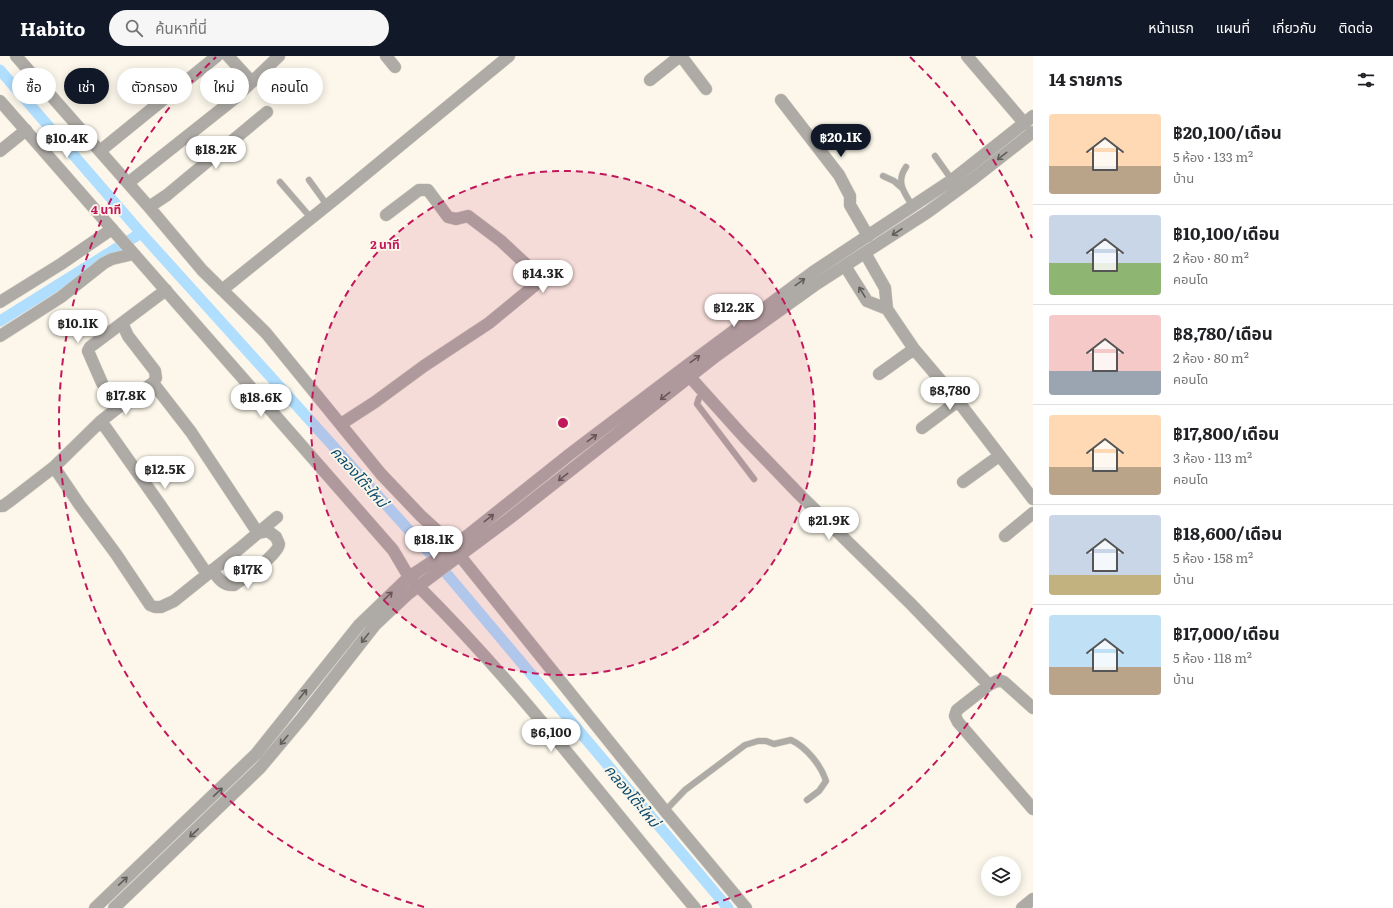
<!DOCTYPE html>
<html lang="th">
<head>
<meta charset="utf-8">
<style>
	:root { --surface:#fff; --page:#f6f6f6; --text:#202124; --muted:#757577; --line:#e0e0e0; --accent:#111827 }
	body { margin:0; font-family:Literata,"Noto Sans Thai",serif; background:var(--page); color:var(--text); height:100vh; display:flex; flex-direction:column; font-size:15px; white-space:nowrap }
	* { box-sizing:border-box; margin:0 }
	p { font-size:13px; color:var(--muted) }
	.icon { flex:none; width:22px; height:22px; fill:none; stroke:currentColor; stroke-width:2; stroke-linecap:round; stroke-linejoin:round }
	.map { position:relative; flex:1; overflow:hidden }
	.side { display:flex; flex-direction:column; background:var(--surface); width:360px }
	.side>* { flex:none }
	.banner { position:absolute; left:12px; top:12px; width:380px; height:36px; display:flex; gap:8px }
	.tools { position:absolute; left:981px; top:800px; display:grid; gap:8px }
	.tools a { display:grid; place-items:center; width:40px; height:40px; border-radius:50%; background:var(--surface); box-shadow:0 2px 10px #0003; font-size:20px }
	.price { position:absolute; translate:-50% -34px; padding:0 9px; border-radius:14px; background:#fff; color:#222; font-size:13px; line-height:26px; filter:drop-shadow(0 1px 2px #0008) }
	.price::after { content:''; position:absolute; left:50%; top:24px; width:12px; height:9px; margin-left:-6px; background:inherit; clip-path:polygon(0 0,100% 0,50% 100%) }
	.price.active { background:var(--accent); color:#fff }
	ul { padding:0; list-style:none }
	li { display:flex; align-items:center; gap:12px; height:100px; padding:0 16px }
	li+li { border-top:1px solid var(--line) }
	li span { display:grid; place-items:center; flex:none; width:112px; height:80px; border-radius:4px; color:#555 }
	li>.icon { margin-inline-start:auto }
	span .icon { width:48px; height:48px; fill:#fffc; stroke-width:1 }
	li b { font-size:17px }
	h2 { display:flex; justify-content:space-between; align-items:center; height:48px; padding:0 16px; font-size:17px }
	.tag { padding:0 14px; border-radius:18px; background:var(--surface); box-shadow:0 2px 10px #0003; font-size:14px; line-height:36px }
	.tag.active { background:var(--accent); color:#fff }
	header { display:flex; align-items:center; gap:24px; box-sizing:border-box; height:56px; padding:0 20px; background:var(--accent); color:#fff }
	header strong { font-size:19px }
	nav { display:flex; gap:22px; margin-inline-start:auto; font-size:14px }
	.search { width:280px; height:36px; background:var(--page); display:flex; align-items:center; gap:10px; box-sizing:border-box; padding:0 14px; border-radius:22px; color:var(--muted); font-size:15px }
	main { display:flex; flex:1; min-height:0 }
	.map>svg:first-child { display:block }
</style>
</head>
<body>
<header>
<strong>Habito</strong>
<div class="search"><svg class="icon" aria-label="search" viewBox="0 0 24 24"><circle cx="10" cy="10" r="6"/><path d="M15 15l6 6"/></svg>ค้นหาที่นี่</div>
<nav><a>หน้าแรก</a><a>แผนที่</a><a>เกี่ยวกับ</a><a>ติดต่อ</a></nav>
</header>
<main>
<div class="map">
<svg width="1033" height="852" viewBox="0 0 1033 852">
	<rect width="100%" height="100%" fill="#fcf7ea"/>
	<g fill="none" stroke-linecap="round" stroke-linejoin="round">
		<path stroke="#afdeff" stroke-width="11" d="M0,14L141,177L425,492L728,852
			M0,265L141,177"/>
		<defs>
			<path id="service" d="M935,100L952,124
				M906,111C895,127 905,137 913,151
				M883,120L894,125L902,132
				M309,124L327,149
				M280,126L311,162
				M704,336L699,342L697,348L754,423
				M665,755L685,734L745,689L758,685H766L774,688L791,684C806,691 821,709 826,725L819,735L807,744"/>
			<path id="minor" d="M16,0L149,151L202,214L266,277L381,418L421,460L454,490
				M228,0L251,25
				M386,0L395,11
				M681,0L706,33
				M967,0L1025,68
				M650,24L680,0
				M781,44L839,119L850,140V149L868,180
				M0,95L26,74
				M100,95L217,0
				M128,127L234,43L279,0
				M149,151L167,139L267,56
				M865,197L885,232L887,253L914,293L958,345L1033,443
				M845,210L867,245L887,253
				M222,234L345,135L509,0
				M0,246L61,208L112,173
				M0,280L61,241L104,207L112,203L133,198
				M879,318L914,293
				M690,321L744,381L798,437L911,548L989,629
				M102,327L88,295L90,291L122,267
				M153,327L191,376L258,477
				M101,365L161,450L207,518
				M341,368L375,346L424,310L489,267L534,230L536,224L530,212L501,185L468,160L456,163L448,161L428,134H419L386,159
				M922,372L958,345
				M54,411L79,448L116,498L150,549L155,551H161L174,545L239,493L277,461
				M963,426L999,400
				M0,450H3L10,445L54,411L101,365L129,343L153,327L156,322L155,315L128,280L122,267L166,234
				M1005,480L1033,457
				M212,514C218,522 223,530 234,529C243,523 279,498 279,488L276,481L268,475L258,477
				M419,531C519,630 604,744 695,852
				M1033,652L1004,626L999,624L989,629L957,654L955,660L958,666L1033,753
				M1022,852L1033,843"/>
			<path id="tertiary" d="M0,45L393,494L409,521L415,527
				M457,494L460,500L665,755L746,852
				M95,852L256,698L359,569L409,521L448,495L570,398L685,311L813,216L952,124L1033,60
				M114,852L260,712L302,662L375,569L408,538L510,462L716,300L815,229L928,156L973,123L1033,76"/>
		</defs>
		<use href="#service" stroke="#d9d4c9" stroke-width="7"/>
		<use href="#minor" stroke="#d9d4c9" stroke-width="13"/>
		<use href="#tertiary" stroke="#d9d4c9" stroke-width="13"/>
		<use href="#service" stroke="#aeaba6" stroke-width="6"/>
		<use href="#minor" stroke="#aeaba6" stroke-width="12"/>
		<use href="#tertiary" stroke="#aeaba6" stroke-width="12"/>
	</g>
	<defs><path id="oneway-shaft" d="M-6 0H5M1.5-3L5.5 0L1.5 3" fill="none" stroke-width="1.6" stroke-linecap="round" stroke-linejoin="round"/></defs>
	<g stroke="#605e59">
		<use href="#oneway-shaft" transform="translate(1002 100) rotate(142)"/>
		<use href="#oneway-shaft" transform="translate(897 176) rotate(147)"/>
		<use href="#oneway-shaft" transform="translate(800 226) rotate(-36)"/>
		<use href="#oneway-shaft" transform="translate(862 236) rotate(-122)"/>
		<use href="#oneway-shaft" transform="translate(695 303) rotate(-36)"/>
		<use href="#oneway-shaft" transform="translate(665 340) rotate(142)"/>
		<use href="#oneway-shaft" transform="translate(592 382) rotate(-37)"/>
		<use href="#oneway-shaft" transform="translate(563 421) rotate(142)"/>
		<use href="#oneway-shaft" transform="translate(489 462) rotate(-38)"/>
		<use href="#oneway-shaft" transform="translate(388 540) rotate(-44)"/>
		<use href="#oneway-shaft" transform="translate(365 582) rotate(128)"/>
		<use href="#oneway-shaft" transform="translate(303 638) rotate(-51)"/>
		<use href="#oneway-shaft" transform="translate(284 684) rotate(130)"/>
		<use href="#oneway-shaft" transform="translate(218 736) rotate(-43)"/>
		<use href="#oneway-shaft" transform="translate(194 777) rotate(137)"/>
		<use href="#oneway-shaft" transform="translate(123 825) rotate(-43)"/>
	</g>
	<circle cx="563" cy="367" r="252" fill="#c2185b" fill-opacity=".12"/>
	<g fill="none" stroke="#c2185b" stroke-width="2" stroke-dasharray="7 5">
		<circle cx="563" cy="367" r="252"/>
		<path d="M1032 552A504 504 0 0 1 702 851M424 851A504 504 0 0 1 216 1M910 1A504 504 0 0 1 1032 182"/>
	</g>
	<g text-anchor="middle" dominant-baseline="central" stroke-width="3.5" stroke-linejoin="round" paint-order="stroke">
		<g font-size="15" font-style="italic" fill="#0d4d71" stroke="#fcf7ea">
			<text transform="translate(360 420) rotate(48)">คลองโต๊ะใหม่</text>
			<text transform="translate(633 739) rotate(50)">คลองโต๊ะใหม่</text>
		</g>
	</g>
	<circle cx="563" cy="367" r="6" fill="#c2185b" stroke="#fcf7ea" stroke-width="2"/>
	<g font-size="12" text-anchor="middle" font-weight="bold" fill="#c2185b" stroke="#fcf7ea" stroke-width="3.5" stroke-linejoin="round" paint-order="stroke">
		<text x="106" y="158">4 นาที</text>
		<text x="385" y="193">2 นาที</text>
	</g>
</svg>
<div class="tools">
<a><svg class="icon" aria-label="layers" viewBox="0 0 24 24"><path d="M12 4l9 5-9 5-9-5zM3 14l9 5 9-5"/></svg></a>
</div>
<b class="price active" style="left:841px;top:102px">฿20.1K</b>
<b class="price" style="left:67px;top:103px">฿10.4K</b>
<b class="price" style="left:216px;top:114px">฿18.2K</b>
<b class="price" style="left:543px;top:238px">฿14.3K</b>
<b class="price" style="left:734px;top:272px">฿12.2K</b>
<b class="price" style="left:78px;top:288px">฿10.1K</b>
<b class="price" style="left:950px;top:355px">฿8,780</b>
<b class="price" style="left:126px;top:360px">฿17.8K</b>
<b class="price" style="left:261px;top:362px">฿18.6K</b>
<b class="price" style="left:165px;top:434px">฿12.5K</b>
<b class="price" style="left:829px;top:485px">฿21.9K</b>
<b class="price" style="left:434px;top:504px">฿18.1K</b>
<b class="price" style="left:248px;top:534px">฿17K</b>
<b class="price" style="left:551px;top:697px">฿6,100</b>
<div class="banner">
<a class="tag">ซื้อ</a>
<a class="tag active">เช่า</a>
<a class="tag">ตัวกรอง</a>
<a class="tag">ใหม่</a>
<a class="tag">คอนโด</a>
</div>
</div>
<section class="side">
<h2>14 รายการ<svg class="icon" aria-label="filters" viewBox="0 0 24 24"><path d="M4 7h16M4 17h16"/><circle cx="9" cy="7" r="2"/><circle cx="15" cy="17" r="2"/></svg></h2>
<ul>
<li><span style="background:linear-gradient(#ffd9b3 65%,#b9a48a 0)"><svg class="icon" aria-label="home" viewBox="0 0 24 24"><path d="M3 11l9-7 9 7M6 9v11h12V9"/></svg></span><div><b>฿20,100/เดือน</b><p>5 ห้อง · 133 m²</p><p>บ้าน</p></div></li>
<li><span style="background:linear-gradient(#c9d6e8 60%,#8fb573 0)"><svg class="icon" aria-label="home" viewBox="0 0 24 24"><path d="M3 11l9-7 9 7M6 9v11h12V9"/></svg></span><div><b>฿10,100/เดือน</b><p>2 ห้อง · 80 m²</p><p>คอนโด</p></div></li>
<li><span style="background:linear-gradient(#f6c9c9 70%,#9aa5b1 0)"><svg class="icon" aria-label="home" viewBox="0 0 24 24"><path d="M3 11l9-7 9 7M6 9v11h12V9"/></svg></span><div><b>฿8,780/เดือน</b><p>2 ห้อง · 80 m²</p><p>คอนโด</p></div></li>
<li><span style="background:linear-gradient(#ffd9b3 65%,#b9a48a 0)"><svg class="icon" aria-label="home" viewBox="0 0 24 24"><path d="M3 11l9-7 9 7M6 9v11h12V9"/></svg></span><div><b>฿17,800/เดือน</b><p>3 ห้อง · 113 m²</p><p>คอนโด</p></div></li>
<li><span style="background:linear-gradient(#c9d6e8 75%,#c2b280 0)"><svg class="icon" aria-label="home" viewBox="0 0 24 24"><path d="M3 11l9-7 9 7M6 9v11h12V9"/></svg></span><div><b>฿18,600/เดือน</b><p>5 ห้อง · 158 m²</p><p>บ้าน</p></div></li>
<li><span style="background:linear-gradient(#bfe0f5 65%,#b9a48a 0)"><svg class="icon" aria-label="home" viewBox="0 0 24 24"><path d="M3 11l9-7 9 7M6 9v11h12V9"/></svg></span><div><b>฿17,000/เดือน</b><p>5 ห้อง · 118 m²</p><p>บ้าน</p></div></li>
</ul>
</section>
</main>
</body>
</html>
